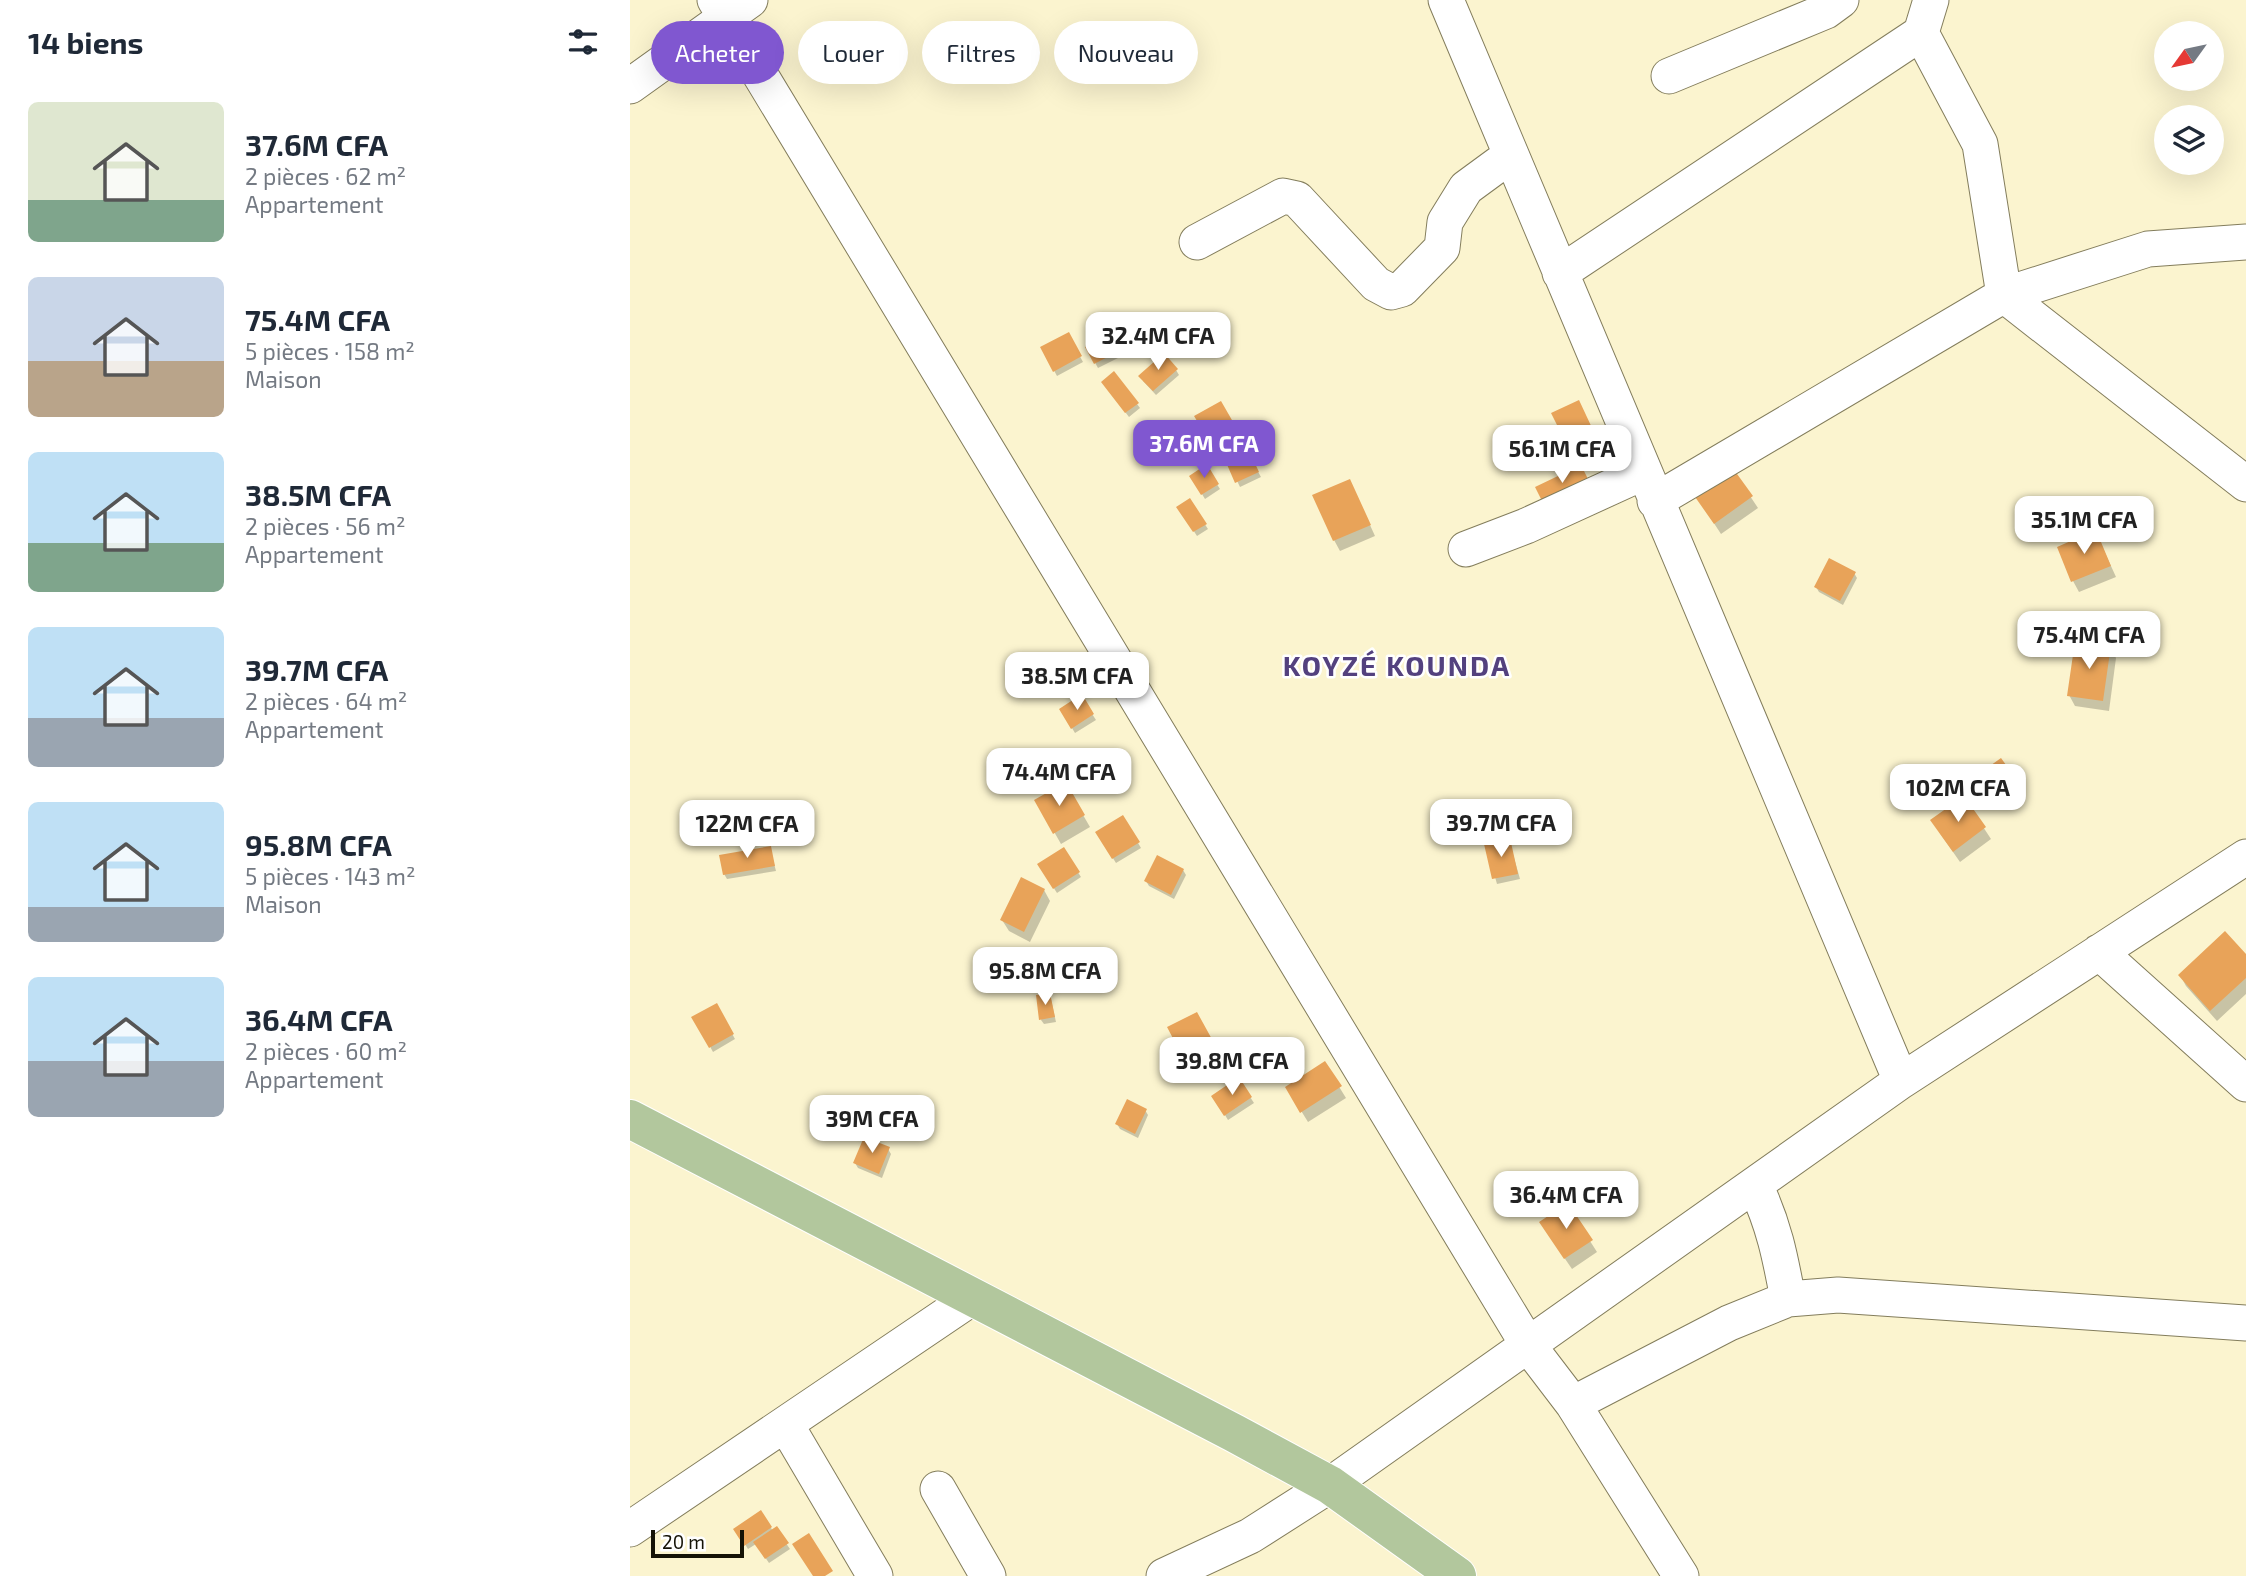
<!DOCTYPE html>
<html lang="fr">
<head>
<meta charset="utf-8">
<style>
	:root { --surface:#fff; --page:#f6f6f7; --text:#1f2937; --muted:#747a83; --accent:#8057d0 }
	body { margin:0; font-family:"Exo 2",sans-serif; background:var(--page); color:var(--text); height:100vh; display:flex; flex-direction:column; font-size:26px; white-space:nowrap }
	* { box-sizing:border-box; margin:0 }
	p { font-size:23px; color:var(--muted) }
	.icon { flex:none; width:38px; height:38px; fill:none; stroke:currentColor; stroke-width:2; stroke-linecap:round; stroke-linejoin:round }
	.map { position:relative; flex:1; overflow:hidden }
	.details { display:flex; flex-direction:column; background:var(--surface); width:630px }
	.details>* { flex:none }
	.top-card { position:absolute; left:21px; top:21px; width:665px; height:63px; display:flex; gap:14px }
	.needle { width:46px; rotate:237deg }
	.buttons { position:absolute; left:1524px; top:21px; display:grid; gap:14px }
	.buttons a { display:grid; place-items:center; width:70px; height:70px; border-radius:50%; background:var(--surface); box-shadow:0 7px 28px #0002; font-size:35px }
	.scale { position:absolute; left:21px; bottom:18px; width:93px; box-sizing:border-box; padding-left:7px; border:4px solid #151306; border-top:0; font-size:19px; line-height:24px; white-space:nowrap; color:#151306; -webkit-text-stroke:5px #fff; paint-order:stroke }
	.price { position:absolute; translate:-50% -60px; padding:0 16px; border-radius:14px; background:#fff; color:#222; font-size:23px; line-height:46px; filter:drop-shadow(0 2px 4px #0008) }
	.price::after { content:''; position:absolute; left:50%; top:42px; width:21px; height:16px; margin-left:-10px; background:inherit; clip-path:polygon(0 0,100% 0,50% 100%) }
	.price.selected { background:var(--accent); color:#fff }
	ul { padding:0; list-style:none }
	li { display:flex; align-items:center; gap:21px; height:175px; padding:0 28px }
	li span { display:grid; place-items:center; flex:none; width:196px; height:140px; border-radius:10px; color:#555 }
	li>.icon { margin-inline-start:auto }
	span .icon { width:84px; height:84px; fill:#fffc; stroke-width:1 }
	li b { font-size:30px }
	h2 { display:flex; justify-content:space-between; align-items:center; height:84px; padding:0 28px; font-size:30px }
	.tag { padding:0 24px; border-radius:32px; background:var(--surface); box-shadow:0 7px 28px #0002; font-size:24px; line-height:63px }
	.tag.selected { background:var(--accent); color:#fff }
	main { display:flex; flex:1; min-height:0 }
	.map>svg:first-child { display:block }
</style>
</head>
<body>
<main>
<section class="details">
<h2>14 biens<svg class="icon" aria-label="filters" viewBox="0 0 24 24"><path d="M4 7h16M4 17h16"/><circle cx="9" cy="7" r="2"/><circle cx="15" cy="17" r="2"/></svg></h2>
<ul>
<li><span style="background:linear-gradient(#dfe7d0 70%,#7fa58c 0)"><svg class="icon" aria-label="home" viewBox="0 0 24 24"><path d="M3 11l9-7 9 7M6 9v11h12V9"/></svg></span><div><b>37.6M CFA</b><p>2 pièces · 62 m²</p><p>Appartement</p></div></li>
<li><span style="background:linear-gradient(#c9d6e8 60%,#b9a48a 0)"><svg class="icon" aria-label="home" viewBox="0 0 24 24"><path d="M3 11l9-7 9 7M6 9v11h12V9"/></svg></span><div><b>75.4M CFA</b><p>5 pièces · 158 m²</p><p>Maison</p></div></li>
<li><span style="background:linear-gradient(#bfe0f5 65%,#7fa58c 0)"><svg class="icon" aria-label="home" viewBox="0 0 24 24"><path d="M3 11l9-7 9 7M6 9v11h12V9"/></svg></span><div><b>38.5M CFA</b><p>2 pièces · 56 m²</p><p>Appartement</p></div></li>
<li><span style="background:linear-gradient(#bfe0f5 65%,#9aa5b1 0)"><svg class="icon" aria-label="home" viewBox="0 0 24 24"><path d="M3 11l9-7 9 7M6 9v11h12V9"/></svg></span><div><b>39.7M CFA</b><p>2 pièces · 64 m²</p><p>Appartement</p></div></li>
<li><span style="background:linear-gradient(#bfe0f5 75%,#9aa5b1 0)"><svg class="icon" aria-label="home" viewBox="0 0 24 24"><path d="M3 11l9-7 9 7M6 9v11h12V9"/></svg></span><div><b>95.8M CFA</b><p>5 pièces · 143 m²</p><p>Maison</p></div></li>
<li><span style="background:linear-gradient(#bfe0f5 60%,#9aa5b1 0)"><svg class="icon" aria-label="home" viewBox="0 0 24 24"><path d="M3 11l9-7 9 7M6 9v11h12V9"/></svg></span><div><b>36.4M CFA</b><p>2 pièces · 60 m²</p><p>Appartement</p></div></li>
</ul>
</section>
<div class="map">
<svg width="1616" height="1576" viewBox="0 0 1616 1576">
	<rect width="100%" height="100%" fill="#fbf4cf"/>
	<path fill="#0003" d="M487,332L498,353L468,368L457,348Z
		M438,334L453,362L427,376L412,348Z
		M546,370L549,375L526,395L513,381Z
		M476,387L507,404L510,408L499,417Z
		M590,403L631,477L610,487L596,458L592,460L567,416Z
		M951,407L965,435L940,447L924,414Z
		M576,467L590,489L575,499L561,476Z
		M1102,469L1128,508L1091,534L1072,505Z
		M720,481L745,536L710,551L704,540Z
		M559,500L578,529L567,536L548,507Z
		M1466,533L1486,577L1449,592L1443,581Z
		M1224,573L1227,578L1213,605L1189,592L1186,587Z
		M1480,647L1486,658L1479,711L1445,706L1439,695Z
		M451,697L466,720L445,733L431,710Z
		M1385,781L1388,786L1363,804L1348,783Z
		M435,784L460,827L431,844L406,800Z
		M1334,798L1361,839L1330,862L1309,832Z
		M493,817L511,848L486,863L467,833Z
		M879,840L890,879L867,884L856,845Z
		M140,848L146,871L97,879L94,874Z
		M433,849L451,877L427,893L409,865Z
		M553,870L556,875L544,899L519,886L516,881Z
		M414,890L420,901L400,942L379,931L372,920Z
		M1616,957V994L1587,1021L1556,986L1550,975Z
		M420,995L426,1022L414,1024L411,1020Z
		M86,1005L105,1039L83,1052L64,1017Z
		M573,1025L593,1063L565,1077L539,1028Z
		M695,1064L716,1098L678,1122L657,1088Z
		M609,1080L624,1103L598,1120L584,1097Z
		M515,1110L518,1115L508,1138L490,1129L487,1124Z
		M258,1149L261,1154L252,1178L228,1168L225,1163Z
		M937,1205L967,1252L942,1269L918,1234Z
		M131,1513L143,1531L146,1529L160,1549L139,1563L126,1544L118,1549L106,1530Z"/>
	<path fill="#e8a359" d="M488,330L497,347L464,364L455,347Z
		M439,332L452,356L423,372L410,347Z
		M534,353L548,369L523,391L508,376Z
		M484,371L509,403L495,413L471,382Z
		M949,400L963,430L936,443L921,413Z
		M591,401L610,434L585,450L564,416Z
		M615,442L629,472L605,483L592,453Z
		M577,464L589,484L571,495L559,476Z
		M951,465L960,483L914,505L905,487Z
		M1102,467L1123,496L1084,524L1063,494Z
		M720,479L741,525L703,541L682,495Z
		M560,498L577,524L563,532L546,507Z
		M1466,530L1481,566L1441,582L1427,547Z
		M1199,558L1226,572L1210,601L1184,587Z
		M1445,641L1481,645L1473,701L1437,696Z
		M452,694L464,714L441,729L429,709Z
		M1371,758L1387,780L1359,800L1343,778Z
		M436,782L455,815L423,834L404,800Z
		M1334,796L1356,827L1323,852L1300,820Z
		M493,815L510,842L482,859L465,832Z
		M880,838L888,874L862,879L854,844Z
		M141,846L145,866L93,875L89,855Z
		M434,847L450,872L423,889L407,864Z
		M527,855L554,869L541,895L514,881Z
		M391,877L415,889L394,932L370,920Z
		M1595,931L1616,954V978L1580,1011L1548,975Z
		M420,993L425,1017L409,1020L406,995Z
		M87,1003L104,1034L79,1048L61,1017Z
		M567,1012L589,1052L558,1067L537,1027Z
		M695,1061L712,1086L670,1113L655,1087Z
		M609,1077L622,1097L594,1116L581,1096Z
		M497,1099L517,1109L505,1134L485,1124Z
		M234,1137L260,1147L249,1174L223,1163Z
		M938,1203L963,1240L934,1259L909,1222Z
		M131,1510L142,1527L114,1546L103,1529Z
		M147,1526L159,1543L135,1559L123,1542Z
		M179,1533L203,1571L195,1576H183L162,1544Z"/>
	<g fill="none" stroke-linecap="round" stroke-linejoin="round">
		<defs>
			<path id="minor" d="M85,0L898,1345L943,1404L1051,1576
				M816,0L1271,1081
				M1291,33L1350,144L1374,295L1616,484
				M1039,76L1196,11L1211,0
				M0,86L120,0
				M567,242L653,196L667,199L746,284L761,292L772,289L812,248L815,222L836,188L881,155
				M930,273L1291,33L1301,0
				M1025,501L1374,295L1518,249L1616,242
				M836,549L896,526L1014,472
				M1469,952L1616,1084
				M1125,1185C1144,1225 1150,1256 1158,1299
				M943,1404L1099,1323L1158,1299L1208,1295L1616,1323
				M156,1425L245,1576
				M308,1489L358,1576
				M0,1529L343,1297
				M534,1576L620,1536L700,1485L1271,1081L1616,857"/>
			<path id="major" d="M0,1119L604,1433L700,1485L827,1576"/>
		</defs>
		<use href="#minor" stroke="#837d5c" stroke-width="37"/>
		<use href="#major" stroke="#fff" stroke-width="40"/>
		<use href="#minor" stroke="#fff" stroke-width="35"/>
		<use href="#major" stroke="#b2c79d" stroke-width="38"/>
	</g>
	<g text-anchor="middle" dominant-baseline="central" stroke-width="5" stroke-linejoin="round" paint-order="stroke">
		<g font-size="28" font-weight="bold" letter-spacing="2" fill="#53417e" stroke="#fff">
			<text x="767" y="665">KOYZÉ KOUNDA</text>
		</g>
	</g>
</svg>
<div class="buttons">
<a><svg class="needle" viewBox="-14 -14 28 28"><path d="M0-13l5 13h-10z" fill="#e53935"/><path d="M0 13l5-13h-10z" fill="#747a83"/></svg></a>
<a><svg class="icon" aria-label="layers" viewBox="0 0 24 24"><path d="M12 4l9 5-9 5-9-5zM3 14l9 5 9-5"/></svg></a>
</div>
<div class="scale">20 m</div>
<b class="price" style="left:528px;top:372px">32.4M CFA</b>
<b class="price selected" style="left:574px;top:480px">37.6M CFA</b>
<b class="price" style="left:932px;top:485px">56.1M CFA</b>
<b class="price" style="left:1454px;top:556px">35.1M CFA</b>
<b class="price" style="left:1459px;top:671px">75.4M CFA</b>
<b class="price" style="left:447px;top:712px">38.5M CFA</b>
<b class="price" style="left:429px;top:808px">74.4M CFA</b>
<b class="price" style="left:1328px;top:824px">102M CFA</b>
<b class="price" style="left:871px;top:859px">39.7M CFA</b>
<b class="price" style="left:117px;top:860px">122M CFA</b>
<b class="price" style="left:415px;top:1007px">95.8M CFA</b>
<b class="price" style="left:602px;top:1097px">39.8M CFA</b>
<b class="price" style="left:242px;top:1155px">39M CFA</b>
<b class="price" style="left:936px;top:1231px">36.4M CFA</b>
<div class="top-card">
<a class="tag selected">Acheter</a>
<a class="tag">Louer</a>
<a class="tag">Filtres</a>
<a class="tag">Nouveau</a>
</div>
</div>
</main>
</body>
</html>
